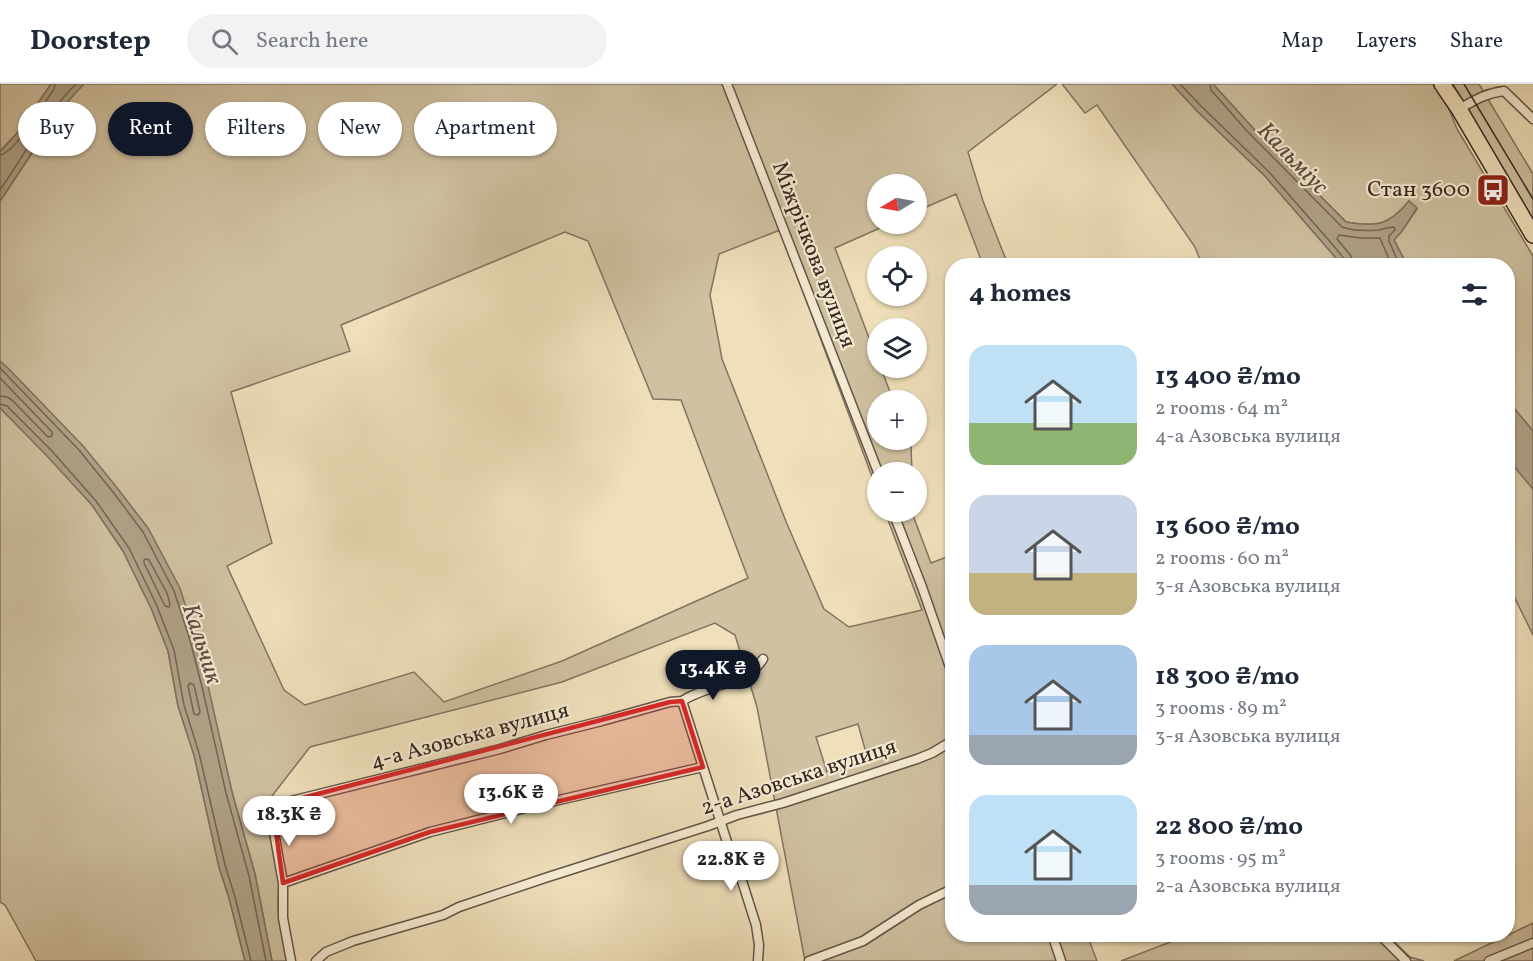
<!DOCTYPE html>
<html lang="en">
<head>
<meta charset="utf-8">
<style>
	:root { --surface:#fff; --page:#f2f2f3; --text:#1f2937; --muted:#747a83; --line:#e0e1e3; --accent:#111827 }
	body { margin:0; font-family:Vollkorn,serif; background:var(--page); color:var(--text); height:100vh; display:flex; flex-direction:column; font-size:22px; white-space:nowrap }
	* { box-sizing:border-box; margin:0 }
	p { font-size:20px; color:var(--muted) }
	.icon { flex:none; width:33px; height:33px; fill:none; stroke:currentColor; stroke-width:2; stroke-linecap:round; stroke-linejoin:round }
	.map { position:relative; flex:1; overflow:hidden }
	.details { position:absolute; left:945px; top:174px; width:570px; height:684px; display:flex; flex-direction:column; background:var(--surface); border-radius:24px; box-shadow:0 2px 4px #0004 }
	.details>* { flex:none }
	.top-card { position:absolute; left:18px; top:18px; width:570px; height:54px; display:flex; gap:12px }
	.needle { width:39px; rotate:260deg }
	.buttons { position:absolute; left:867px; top:90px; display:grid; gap:12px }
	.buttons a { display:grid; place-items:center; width:60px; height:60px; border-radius:50%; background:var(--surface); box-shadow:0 2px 4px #0004; font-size:30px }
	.price { position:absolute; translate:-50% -51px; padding:0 14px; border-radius:21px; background:#fff; color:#222; font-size:20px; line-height:39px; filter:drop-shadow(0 2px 3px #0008) }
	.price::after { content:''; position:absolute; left:50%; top:36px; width:18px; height:14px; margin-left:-9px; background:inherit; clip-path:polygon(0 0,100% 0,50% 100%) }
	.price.active { background:var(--accent); color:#fff }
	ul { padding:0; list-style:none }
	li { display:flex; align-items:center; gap:18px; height:150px; padding:0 24px }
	li span { display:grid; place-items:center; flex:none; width:168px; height:120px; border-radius:18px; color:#555 }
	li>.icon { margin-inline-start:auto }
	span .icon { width:72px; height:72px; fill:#fffc; stroke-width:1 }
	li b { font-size:26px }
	h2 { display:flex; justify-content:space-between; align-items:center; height:72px; padding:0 24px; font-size:26px }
	.pill { padding:0 21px; border-radius:27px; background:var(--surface); box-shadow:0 2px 4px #0004; font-size:21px; line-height:54px }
	.pill.active { background:var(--accent); color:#fff }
	header { display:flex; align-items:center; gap:36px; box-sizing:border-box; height:84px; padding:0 30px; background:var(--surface); border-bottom:2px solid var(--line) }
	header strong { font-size:28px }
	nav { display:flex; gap:33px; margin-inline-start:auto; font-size:21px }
	.search { width:420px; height:54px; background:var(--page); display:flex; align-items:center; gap:15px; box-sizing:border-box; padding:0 21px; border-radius:33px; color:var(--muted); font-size:22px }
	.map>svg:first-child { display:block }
</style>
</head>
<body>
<header>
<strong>Doorstep</strong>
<div class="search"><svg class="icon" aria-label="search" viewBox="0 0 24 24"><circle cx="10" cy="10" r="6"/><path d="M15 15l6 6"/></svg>Search here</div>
<nav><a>Map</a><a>Layers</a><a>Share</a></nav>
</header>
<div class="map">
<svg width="1533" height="877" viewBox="0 0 1533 877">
	<rect width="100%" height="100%" fill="#efe0bb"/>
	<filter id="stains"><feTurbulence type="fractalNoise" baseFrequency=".00333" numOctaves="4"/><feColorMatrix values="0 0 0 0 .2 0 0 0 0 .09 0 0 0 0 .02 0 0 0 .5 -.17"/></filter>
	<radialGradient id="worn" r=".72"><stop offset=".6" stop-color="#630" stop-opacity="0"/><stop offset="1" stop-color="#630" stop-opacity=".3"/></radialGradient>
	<path fill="#cfc1a1" stroke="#827461" stroke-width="1.5" fill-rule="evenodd" d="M0,0H51L18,48L0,67Z
		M84,0H1057L968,68L983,117L1008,181H983L956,110L917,127L916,100H878V140H889L835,164L877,275L878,284H881L893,316H878V356H908L911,363L912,388H878L877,406L780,146L719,170L710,211L722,275L787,440L824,525L849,543L922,526L885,428H913L914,434L931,479L952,471V850L1087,851L1097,877H805L757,623L735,551L715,539L562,598L310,663L265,721L279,797L278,823L287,877H272L255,790L232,708L196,555L0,277V117L53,38L72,12ZM565,148L588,157L653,315L681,316L748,494L562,577L444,618L414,588L305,621L284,606L227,482L272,459L231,308L350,267L341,241ZM858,640L868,676L827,688L816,653Z
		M1062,0H1172L1197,27L1265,92L1342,181H1202L1195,163L1097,21L1085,29Z
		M1213,0H1433L1449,25L1457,45L1533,172V347L1508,317V182L1407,181L1394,156L1402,147L1417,125L1409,117C1405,122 1401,127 1397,131C1383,143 1363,141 1346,138L1252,43Z
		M1453,0H1479L1533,90V137Z
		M0,324L46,370L92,421L123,467L151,524L168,567L178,622L194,671L219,783L229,814L245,877H36L5,821L0,818Z
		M1508,375L1533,405V551L1508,500Z
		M1533,839V877H1454Z
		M1191,850L1387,851L1410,873L1424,877H1121Z"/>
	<path fill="#afa187" stroke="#7e705e" stroke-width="1.5" d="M51,0H84C51,33 27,78 0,117V68L18,48Z
		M1172,0H1213L1252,43L1346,138C1377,143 1388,142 1409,117L1417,124L1402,147L1394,156L1407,181H1342L1265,92L1197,27Z
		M0,277L7,283L84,363L118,405L148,444L180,504L196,555L209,606L232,708L255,790L272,877H245L229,814L219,783L194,671L178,622L168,567L151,524L123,467L92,421L46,371L0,324Z
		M1508,317L1533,347V405L1508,375Z"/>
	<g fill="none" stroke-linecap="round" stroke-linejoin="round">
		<path stroke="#726454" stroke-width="1.5" d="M1180,0L1202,23L1269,88L1333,161L1345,176L1346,182
			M1210,0L1211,6L1247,47L1342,143C1353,147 1367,147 1379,146C1384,145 1389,143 1394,143L1395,146L1389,152V157L1400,182
			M0,71C15,69 44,19 54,5L55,0
			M0,106C23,73 47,28 76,0
			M1353,182L1351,172L1337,155L1339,151L1360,154H1380L1392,182
			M0,284L79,366L113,408L143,448L174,507L190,556L203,607L226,709L249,792L266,877
			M0,294L52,348V352L48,353L12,316L7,313L0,312
			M0,320L7,322L51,366L96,417L129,464L157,522L174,566L184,621L199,669L225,781L235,813L251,877
			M146,475L149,476L167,509L170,520L169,523L165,522L144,479V476Z
			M190,599L194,601L200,628L198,631L194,630L188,602Z"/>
		<defs>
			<path id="street" d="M727,0L878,388
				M1459,25C1475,16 1486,9 1504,7L1533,35
				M893,428L922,503L952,589
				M703,683L682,617C706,601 748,600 763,575
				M283,799L430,748L533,722L703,683L727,758L742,797L756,841L759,861L758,877
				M1052,850L1061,877
				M1379,850L1406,877
				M291,877L283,834V799L272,737C271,727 274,723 283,719L500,665L546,651L602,637L670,618L682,617
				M316,877L326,868L353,857L443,831L459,823L545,794L708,742L737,731L783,719L917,675L932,669L952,657
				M809,877L863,857L919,821L952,805
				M1489,877L1533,859"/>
			<path id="highway" d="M1442,0L1459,25L1533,151"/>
		</defs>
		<use href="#street" stroke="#635548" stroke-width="11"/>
		<use href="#highway" stroke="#342721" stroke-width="18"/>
		<use href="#street" stroke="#f5ebd3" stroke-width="8"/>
		<use href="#highway" stroke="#efe0bb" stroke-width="15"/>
		<path stroke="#342721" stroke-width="1.5" d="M1464,0L1533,115"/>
	</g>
	<path fill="#d62828" fill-opacity="0.2" stroke="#d62828" stroke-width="4.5" stroke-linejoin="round" d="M682,617L703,683L430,748L283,799L273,726L283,719L670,618Z"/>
	<defs>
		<symbol id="bus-square" viewBox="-11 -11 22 22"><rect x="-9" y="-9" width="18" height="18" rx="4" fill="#8f2418" stroke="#f5ebd3"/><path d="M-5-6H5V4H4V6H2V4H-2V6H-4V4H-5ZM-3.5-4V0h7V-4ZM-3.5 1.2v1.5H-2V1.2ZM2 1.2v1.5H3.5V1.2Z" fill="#fff"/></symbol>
	</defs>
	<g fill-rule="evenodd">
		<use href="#bus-square" x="1474" y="87" width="38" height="38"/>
	</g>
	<g text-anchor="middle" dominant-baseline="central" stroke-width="4.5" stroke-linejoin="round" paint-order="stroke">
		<g font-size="22" fill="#342721" stroke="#f5ebd3" text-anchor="end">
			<text x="1470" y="106">Стан 3600</text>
		</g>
		<g font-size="22" fill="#342721" stroke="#f5ebd3">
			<text transform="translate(813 171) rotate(69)">Міжрічкова вулиця</text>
			<text transform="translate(470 653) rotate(-15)">4-а Азовська вулиця</text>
			<text transform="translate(799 694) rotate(-18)">2-а Азовська вулиця</text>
		</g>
		<g font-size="24" font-style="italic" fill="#594c40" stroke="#f5ebd3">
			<text transform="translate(1292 75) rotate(46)">Кальміус</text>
			<text transform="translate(201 560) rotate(72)">Кальчик</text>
		</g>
	</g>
	<rect width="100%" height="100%" filter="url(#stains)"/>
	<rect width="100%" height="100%" fill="url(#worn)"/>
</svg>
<div class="buttons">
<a><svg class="needle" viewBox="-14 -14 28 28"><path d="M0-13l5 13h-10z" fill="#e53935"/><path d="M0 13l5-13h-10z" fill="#747a83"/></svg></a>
<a><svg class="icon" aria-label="locate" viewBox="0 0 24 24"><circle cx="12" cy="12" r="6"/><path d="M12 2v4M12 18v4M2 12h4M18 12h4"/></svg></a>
<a><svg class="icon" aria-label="layers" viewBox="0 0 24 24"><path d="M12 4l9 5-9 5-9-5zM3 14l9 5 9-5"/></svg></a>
<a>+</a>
<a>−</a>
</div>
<b class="price active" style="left:713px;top:617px">13.4K ₴</b>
<b class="price" style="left:511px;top:741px">13.6K ₴</b>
<b class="price" style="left:289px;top:763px">18.3K ₴</b>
<b class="price" style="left:731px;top:808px">22.8K ₴</b>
<div class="top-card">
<a class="pill">Buy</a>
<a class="pill active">Rent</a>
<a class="pill">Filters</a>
<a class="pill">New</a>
<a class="pill">Apartment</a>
</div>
<section class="details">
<h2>4 homes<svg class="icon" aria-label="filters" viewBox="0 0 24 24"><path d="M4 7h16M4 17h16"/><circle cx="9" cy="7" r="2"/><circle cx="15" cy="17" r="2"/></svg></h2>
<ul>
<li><span style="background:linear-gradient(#bfe0f5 65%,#8fb573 0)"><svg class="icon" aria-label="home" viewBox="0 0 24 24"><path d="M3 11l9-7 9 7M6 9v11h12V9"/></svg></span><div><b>13 400 ₴/mo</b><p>2 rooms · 64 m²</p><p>4-а Азовська вулиця</p></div></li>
<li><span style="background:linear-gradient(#c9d6e8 65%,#c2b280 0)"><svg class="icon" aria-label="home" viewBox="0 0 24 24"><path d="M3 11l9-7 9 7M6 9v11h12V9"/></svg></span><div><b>13 600 ₴/mo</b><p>2 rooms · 60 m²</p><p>3-я Азовська вулиця</p></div></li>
<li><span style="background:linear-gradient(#a9c7e8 75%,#9aa5b1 0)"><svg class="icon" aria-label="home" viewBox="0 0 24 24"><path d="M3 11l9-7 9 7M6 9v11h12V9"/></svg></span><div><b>18 300 ₴/mo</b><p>3 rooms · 89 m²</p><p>3-я Азовська вулиця</p></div></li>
<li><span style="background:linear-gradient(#bfe0f5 75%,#9aa5b1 0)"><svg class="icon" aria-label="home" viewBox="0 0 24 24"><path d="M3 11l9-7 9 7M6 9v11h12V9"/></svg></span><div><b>22 800 ₴/mo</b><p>3 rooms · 95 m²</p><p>2-а Азовська вулиця</p></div></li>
</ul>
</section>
</div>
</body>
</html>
